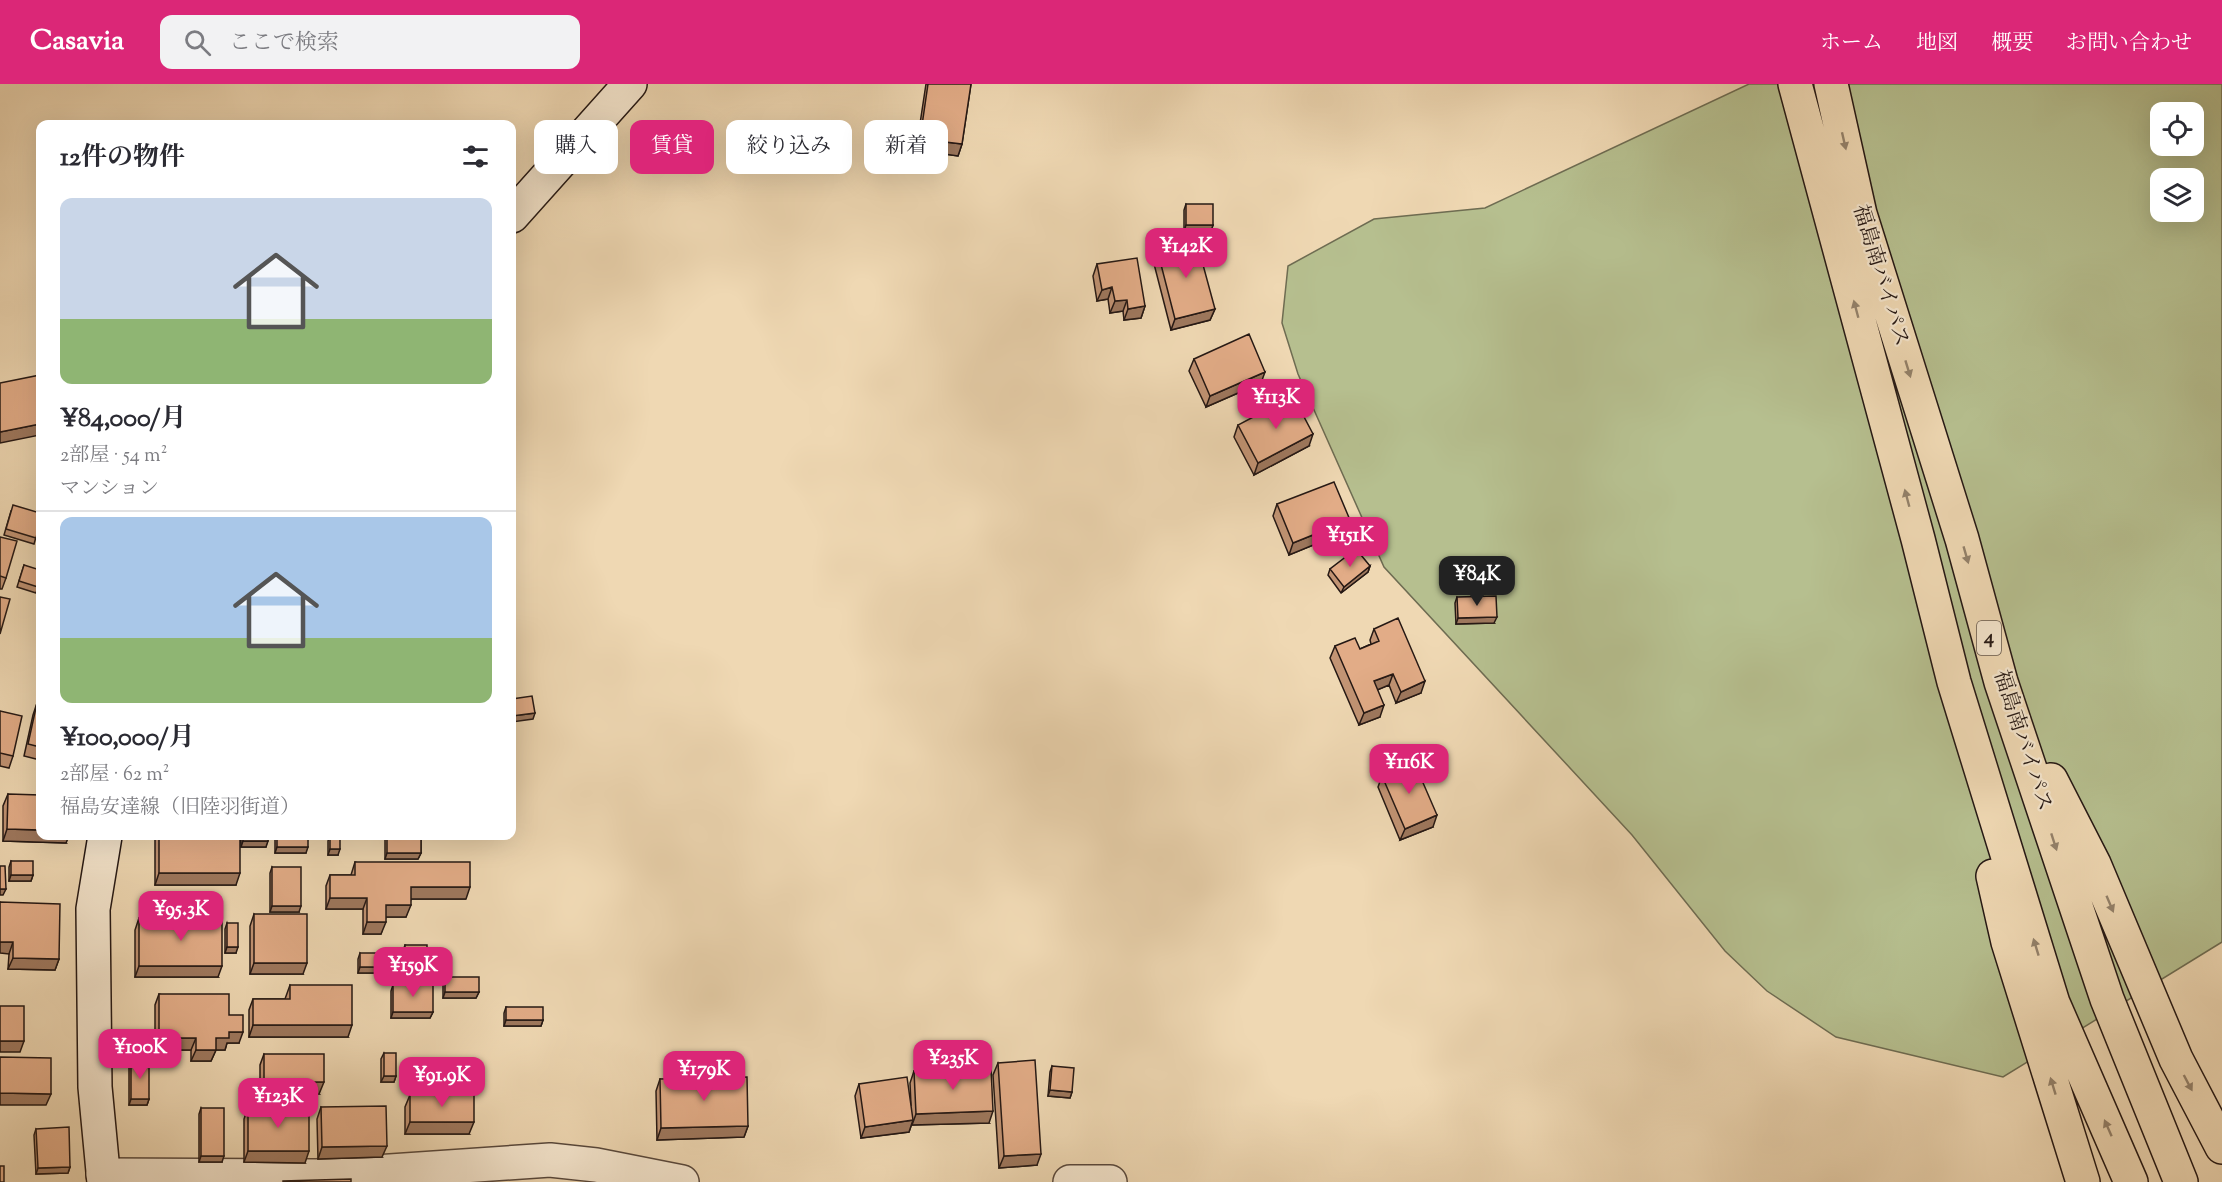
<!DOCTYPE html>
<html lang="ja">
<head>
<meta charset="utf-8">
<style>
	:root { --surface:#fff; --page:#f2f2f3; --text:#2b2b33; --muted:#7c7c81; --line:#e1e1e2; --accent:#db2777 }
	body { margin:0; font-family:"Sorts Mill Goudy","Noto Serif JP",serif; background:var(--page); color:var(--text); height:100vh; display:flex; flex-direction:column; font-size:22px; white-space:nowrap }
	* { box-sizing:border-box; margin:0 }
	p { font-size:20px; color:var(--muted) }
	.icon { flex:none; width:33px; height:33px; fill:none; stroke:currentColor; stroke-width:2; stroke-linecap:round; stroke-linejoin:round }
	.map { position:relative; flex:1; overflow:hidden }
	.side { position:absolute; left:36px; top:36px; width:480px; height:720px; display:flex; flex-direction:column; background:var(--surface); border-radius:12px; box-shadow:0 6px 24px #0002 }
	.side>* { flex:none }
	.banner { position:absolute; left:534px; top:36px; width:570px; height:54px; display:flex; gap:12px }
	.buttons { position:absolute; left:2150px; top:18px; display:grid; gap:12px }
	.buttons a { display:grid; place-items:center; width:54px; height:54px; border-radius:12px; background:var(--surface); box-shadow:0 6px 24px #0002; font-size:30px }
	.price { position:absolute; translate:-50% -51px; padding:0 14px; border-radius:12px; background:var(--accent); color:#fff; font-size:20px; line-height:39px; filter:drop-shadow(0 2px 3px #0008) }
	.price::after { content:''; position:absolute; left:50%; top:36px; width:18px; height:14px; margin-left:-9px; background:inherit; clip-path:polygon(0 0,100% 0,50% 100%) }
	.price.selected { background:#222; color:#fff }
	ul { padding:0; list-style:none }
	li { display:grid; align-content:center; gap:12px; height:318px; padding:0 24px }
	li+li { border-top:2px solid var(--line) }
	li span { display:grid; place-items:center; height:186px; border-radius:12px; color:#555 }
	li>.icon { margin-inline-start:auto }
	span .icon { width:108px; height:108px; fill:#fffc; stroke-width:1 }
	li b { font-size:26px }
	h2 { display:flex; justify-content:space-between; align-items:center; height:72px; padding:0 24px; font-size:26px }
	.tag { padding:0 21px; border-radius:12px; background:var(--surface); box-shadow:0 6px 24px #0002; font-size:21px; line-height:54px }
	.tag.selected { background:var(--accent); color:#fff }
	header { display:flex; align-items:center; gap:36px; box-sizing:border-box; height:84px; padding:0 30px; background:var(--accent); color:#fff }
	header strong { font-size:28px }
	nav { display:flex; gap:33px; margin-inline-start:auto; font-size:21px }
	.search { width:420px; height:54px; background:var(--page); display:flex; align-items:center; gap:15px; box-sizing:border-box; padding:0 21px; border-radius:12px; color:var(--muted); font-size:22px }
	.map>svg:first-child { display:block }
</style>
</head>
<body>
<header>
<strong>Casavia</strong>
<div class="search"><svg class="icon" aria-label="search" viewBox="0 0 24 24"><circle cx="10" cy="10" r="6"/><path d="M15 15l6 6"/></svg>ここで検索</div>
<nav><a>ホーム</a><a>地図</a><a>概要</a><a>お問い合わせ</a></nav>
</header>
<div class="map">
<svg width="2222" height="1098" viewBox="0 0 2222 1098">
	<rect width="100%" height="100%" fill="#efd8b3"/>
	<filter id="stains"><feTurbulence type="fractalNoise" baseFrequency=".00333" numOctaves="4"/><feColorMatrix values="0 0 0 0 .2 0 0 0 0 .09 0 0 0 0 .02 0 0 0 .5 -.17"/></filter>
	<radialGradient id="worn" r=".72"><stop offset=".6" stop-color="#630" stop-opacity="0"/><stop offset="1" stop-color="#630" stop-opacity=".3"/></radialGradient>
	<path fill="#b6bf8f" stroke="#6e6c52" stroke-width="1.5" fill-rule="evenodd" d="M1749,0H2222V858L2003,993L1836,953L1767,907L1725,867L1632,751L1384,483L1298,290L1282,239L1288,182L1374,135L1485,124ZM2160,28H2193V62H2160ZM2160,94H2193V128H2160Z"/>
	<g fill="none" stroke-linecap="round" stroke-linejoin="round">
		<defs>
			<path id="minor" d="M103,1091L317,1092L550,1076L596,1081L682,1098
				M1070,1098H1110"/>
			<path id="secondary" d="M512,132L630,0
				M104,1098L95,1003L93,825L105,752"/>
			<path id="trunk" d="M1795,0L1918,455L1954,598L2053,919L2131,1098
				M1831,0L1860,130L1962,455L2001,598L2107,915L2181,1098
				M2051,696L2094,780L2176,975L2222,1063
				M1993,792L2008,858L2083,1098"/>
		</defs>
		<use href="#minor" stroke="#58483c" stroke-width="36"/>
		<use href="#secondary" stroke="#251814" stroke-width="36"/>
		<use href="#trunk" stroke="#251814" stroke-width="36"/>
		<use href="#minor" stroke="#f5e6ce" stroke-width="33"/>
		<use href="#secondary" stroke="#f5e6ce" stroke-width="33"/>
		<use href="#trunk" stroke="#efd8b3" stroke-width="33"/>
	</g>
	<path fill="#c29474" stroke="#251814" stroke-width="1.5" d="M926,0H971L962,60L958,72L916,66Z
		M1186,120L1213,141L1211,147H1184V126Z
		M1157,165L1215,225L1210,236L1171,246L1153,176Z
		M1097,180L1145,222L1141,234L1124,236L1123,227L1110,229L1108,215L1097,217L1093,192Z
		M1194,275L1261,299L1206,323L1189,287Z
		M1238,341L1309,362L1254,391L1234,353Z
		M1277,420L1345,448L1289,471L1273,432Z
		M11,427L40,439L34,460L4,451Z
		M0,453L6,494L2,505H0Z
		M24,481L40,496L36,509L17,503Z
		M1370,482L1368,488L1341,509L1328,491L1330,485Z
		M1457,513L1494,539L1456,540L1455,519Z
		M1374,545L1421,609L1396,619L1389,601L1377,606L1380,633L1359,641L1330,574L1335,562L1360,565L1371,560L1370,556Z
		M40,560V586H37Z
		M37,619L40,620V676L24,672L33,631Z
		M0,627L13,672L9,684L0,682Z
		M1382,692L1433,743L1400,756L1378,703Z
		M8,710L66,759L3,757V722Z
		M155,752H240L236,801H155Z
		M241,752H268L266,763H241Z
		M275,752H308L306,769H275Z
		M330,752L338,771H328V757Z
		M385,752H421V769L418,775H385Z
		M11,777L33,791L31,797H9V783Z
		M355,778L466,815H411L406,833H386L381,850H363V825H326V802L330,791H351Z
		M272,783L299,828H270V789Z
		M0,818L59,875L55,886L8,885L9,870Z
		M254,830L303,890H250V842Z
		M139,834L218,893H135V846Z
		M227,839L236,869H225V845Z
		M405,861L427,872L425,878H403V867Z
		M360,869L376,889H358V875Z
		M445,893L479,908L476,914H443V899Z
		M290,901L348,953H249V926L253,915H285Z
		M393,901L433,928L430,934H391V907Z
		M159,910L229,931L239,959H227L225,966H216L211,977H191V966H155V921Z
		M506,923L543,936L541,942H504V929Z
		M384,969L396,992L394,998H381V975Z
		M264,970L319,1010H260V981Z
		M131,977L149,1015L147,1021H129V983Z
		M998,979L1037,1081L999,1084L993,991Z
		M1052,982L1072,1008L1070,1014L1048,1012L1050,988Z
		M914,987L989,1039L912,1041V1039L909,1048L861,1054L855,1012L859,1000L911,1021L910,999Z
		M660,995L748,1042L744,1053L657,1056L656,1007Z
		M410,1011L469,1050H405V1023Z
		M248,1023L305,1079L244,1078V1035Z
		M321,1023L382,1073L318,1075L317,1035Z
		M201,1024L222,1078H199V1030Z
		M36,1045L70,1083L68,1089L36,1090L34,1051Z"/>
	<path fill="#9e785e" stroke="#251814" stroke-width="1.5" d="M920,55L962,60L958,72L916,66Z
		M1186,141H1213L1211,147H1184Z
		M1112,203L1108,215L1097,217L1102,206Z
		M1127,216L1123,227L1110,229L1115,217Z
		M1145,222L1141,234L1124,236L1128,225Z
		M1215,225L1210,236L1171,246L1175,235Z
		M1265,288L1261,299L1206,323L1210,312Z
		M40,340V351L0,359V348Z
		M1313,350L1309,362L1254,391L1258,379Z
		M1350,436L1345,448L1289,471L1293,459Z
		M1370,482L1368,488L1341,509L1344,503Z
		M1497,533L1494,539L1456,540L1458,534Z
		M1393,590L1389,601L1370,609L1374,597Z
		M1425,597L1421,609L1396,619L1401,608Z
		M1384,621L1380,633L1359,641L1364,629Z
		M535,629L533,635L512,638V632Z
		M1437,731L1433,743L1400,756L1405,745Z
		M7,745L40,746V752H69L66,759L3,757Z
		M243,757H268L266,763H241Z
		M277,763H308L306,769H275Z
		M330,765H340L338,771H328Z
		M387,769H421L418,775H385Z
		M159,789H240L236,801H155Z
		M11,791H33L31,797H9Z
		M411,803H470L466,815H406Z
		M0,805H6L3,811H0Z
		M330,814H367L363,825H326Z
		M386,821H411L406,833H381Z
		M272,822H301L299,828H270Z
		M367,838H386L381,850H363Z
		M0,858H13L9,870L0,869Z
		M227,863H238L236,869H225Z
		M405,872H427L425,878H403Z
		M13,874L59,875L55,886L8,885Z
		M254,879H307L303,890H250Z
		M139,882H222L218,893H135Z
		M360,883H378L376,889H358Z
		M445,908H479L476,914H443Z
		M393,928H433L430,934H391Z
		M506,936H543L541,942H504Z
		M253,941H352L348,953H249Z
		M229,948H243L239,959H227L225,966H211L216,954Z
		M159,954H196L191,966H155Z
		M0,957H24L20,968H0Z
		M196,966H216L211,977H191Z
		M384,992H396L394,998H381Z
		M264,998H324L319,1010H260Z
		M1050,1006L1072,1008L1070,1014L1048,1012Z
		M0,1009L51,1010L46,1021H0Z
		M131,1015H149L147,1021H129Z
		M993,1027L989,1039L912,1041L916,1030Z
		M913,1036L909,1048L861,1054L865,1043Z
		M410,1038H474L469,1050H405Z
		M748,1042L744,1053L657,1056L661,1044Z
		M387,1062L382,1073L318,1075L322,1063Z
		M248,1067H309L305,1079L244,1078Z
		M1041,1070L1037,1081L999,1084L1004,1072Z
		M201,1072H224L222,1078H199Z
		M70,1083L68,1089L36,1090L38,1084Z"/>
	<path fill="#e2ac87" stroke="#251814" stroke-width="1.5" d="M928,0H971L962,60L920,55Z
		M1186,120H1213V141H1186Z
		M1196,155L1215,225L1175,235L1157,165Z
		M1137,174L1145,222L1128,225L1127,216L1115,217L1112,203L1102,206L1097,180Z
		M1249,250L1265,288L1210,312L1194,275Z
		M40,291V340L0,348V299Z
		M1293,312L1313,350L1258,379L1238,341Z
		M1334,398L1350,436L1293,459L1277,420Z
		M13,421L40,429V439L36,454L6,445Z
		M0,453L17,457L6,494L0,492Z
		M1356,465L1370,482L1344,503L1330,485Z
		M24,481L40,486V496L38,503L19,497Z
		M1496,512L1497,533L1458,534L1457,513Z
		M0,513L10,515L0,550Z
		M1398,534L1425,597L1401,608L1393,590L1374,597L1384,621L1364,629L1335,562L1355,554L1360,565L1379,557L1374,545Z
		M532,612L535,629L512,632V615Z
		M37,619L40,620V663L28,660Z
		M0,627L22,632L13,672L0,669Z
		M1414,678L1437,731L1405,745L1382,692Z
		M8,710L40,711V746L7,745Z
		M159,752H240V789H159Z
		M243,752H268V757H243Z
		M277,752H308V763H277Z
		M330,752H340V765H330Z
		M387,752H421V769H387Z
		M11,777H33V791H11Z
		M355,778H470V803H411V821H386V838H367V814H330V791H355Z
		M0,782H5L6,805H0Z
		M272,783H301V822H272Z
		M0,818L60,820L59,875L13,874V858H0Z
		M254,830H307V879H254Z
		M139,834H222V882H139Z
		M227,839H238V863H227Z
		M405,861H427V872H405Z
		M360,869H378V883H360Z
		M445,893H479V908H445Z
		M290,901H352V941H253V915H290Z
		M393,901H433V928H393Z
		M159,910H229V931H243V948H229V954H216V966H196V954H159Z
		M0,922H24V957H0Z
		M506,923H543V936H506Z
		M384,969H396V992H384Z
		M264,970H324V998H264Z
		M0,973L51,974V1010L0,1009Z
		M1035,976L1041,1070L1004,1072L998,979Z
		M131,977H149V1015H131Z
		M1052,982L1074,984L1072,1008L1050,1006Z
		M991,984L993,1027L916,1030L914,987Z
		M747,993L748,1042L661,1044L660,995Z
		M907,993L913,1036L865,1043L859,1000Z
		M410,1011H474V1038H410Z
		M386,1022L387,1062L322,1063L321,1023Z
		M248,1023L309,1024V1067H248Z
		M201,1024H224V1072H201Z
		M69,1043L70,1083L38,1084L36,1045Z
		M0,1082H4V1098H0Z
		M351,1095V1098H283V1097Z"/>
	<defs><path id="oneway-solid" d="M-6-.8H1V-3.2L6.5 0L1 3.2V.8H-6Z" transform="scale(1.5)"/></defs>
	<g fill="#94826b">
		<use href="#oneway-solid" transform="translate(1844 57) rotate(77)"/>
		<use href="#oneway-solid" transform="translate(1856 225) rotate(-105)"/>
		<use href="#oneway-solid" transform="translate(1908 285) rotate(73)"/>
		<use href="#oneway-solid" transform="translate(1907 414) rotate(-105)"/>
		<use href="#oneway-solid" transform="translate(1966 471) rotate(74)"/>
		<use href="#oneway-solid" transform="translate(2054 758) rotate(72)"/>
		<use href="#oneway-solid" transform="translate(2110 820) rotate(67)"/>
		<use href="#oneway-solid" transform="translate(2036 863) rotate(-107)"/>
		<use href="#oneway-solid" transform="translate(2188 999) rotate(62)"/>
		<use href="#oneway-solid" transform="translate(2053 1002) rotate(-107)"/>
		<use href="#oneway-solid" transform="translate(2108 1044) rotate(-114)"/>
	</g>
	<g text-anchor="middle" dominant-baseline="central" stroke-width="4.5" stroke-linejoin="round" paint-order="stroke">
		<rect fill="#f5e6ce" stroke="#63564c" stroke-width="1.5" x="1977" y="537" width="24" height="34" rx="4.5"/>
		<g font-size="20" font-weight="bold" fill="#251814">
			<text x="1989" y="554">4</text>
		</g>
		<g font-size="21" fill="#251814" stroke="#f5e6ce">
			<text transform="translate(1880 192) rotate(73)">福島南バイパス</text>
			<text transform="translate(2022 657) rotate(72)">福島南バイパス</text>
		</g>
	</g>
	<rect width="100%" height="100%" filter="url(#stains)"/>
	<rect width="100%" height="100%" fill="url(#worn)"/>
</svg>
<div class="buttons">
<a><svg class="icon" aria-label="locate" viewBox="0 0 24 24"><circle cx="12" cy="12" r="6"/><path d="M12 2v4M12 18v4M2 12h4M18 12h4"/></svg></a>
<a><svg class="icon" aria-label="layers" viewBox="0 0 24 24"><path d="M12 4l9 5-9 5-9-5zM3 14l9 5 9-5"/></svg></a>
</div>
<b class="price" style="left:1186px;top:195px">¥142K</b>
<b class="price" style="left:1276px;top:346px">¥113K</b>
<b class="price" style="left:1350px;top:484px">¥151K</b>
<b class="price selected" style="left:1477px;top:523px">¥84K</b>
<b class="price" style="left:1409px;top:711px">¥116K</b>
<b class="price" style="left:181px;top:858px">¥95.3K</b>
<b class="price" style="left:413px;top:914px">¥159K</b>
<b class="price" style="left:140px;top:996px">¥100K</b>
<b class="price" style="left:953px;top:1007px">¥235K</b>
<b class="price" style="left:704px;top:1018px">¥179K</b>
<b class="price" style="left:442px;top:1024px">¥91.9K</b>
<b class="price" style="left:278px;top:1045px">¥123K</b>
<div class="banner">
<a class="tag">購入</a>
<a class="tag selected">賃貸</a>
<a class="tag">絞り込み</a>
<a class="tag">新着</a>
</div>
<section class="side">
<h2>12件の物件<svg class="icon" aria-label="filters" viewBox="0 0 24 24"><path d="M4 7h16M4 17h16"/><circle cx="9" cy="7" r="2"/><circle cx="15" cy="17" r="2"/></svg></h2>
<ul>
<li><span style="background:linear-gradient(#c9d6e8 65%,#8fb573 0)"><svg class="icon" aria-label="home" viewBox="0 0 24 24"><path d="M3 11l9-7 9 7M6 9v11h12V9"/></svg></span><div><b>¥84,000/月</b><p>2部屋 · 54 m²</p><p>マンション</p></div></li>
<li><span style="background:linear-gradient(#a9c7e8 65%,#8fb573 0)"><svg class="icon" aria-label="home" viewBox="0 0 24 24"><path d="M3 11l9-7 9 7M6 9v11h12V9"/></svg></span><div><b>¥100,000/月</b><p>2部屋 · 62 m²</p><p>福島安達線（旧陸羽街道）</p></div></li>
</ul>
</section>
</div>
</body>
</html>
